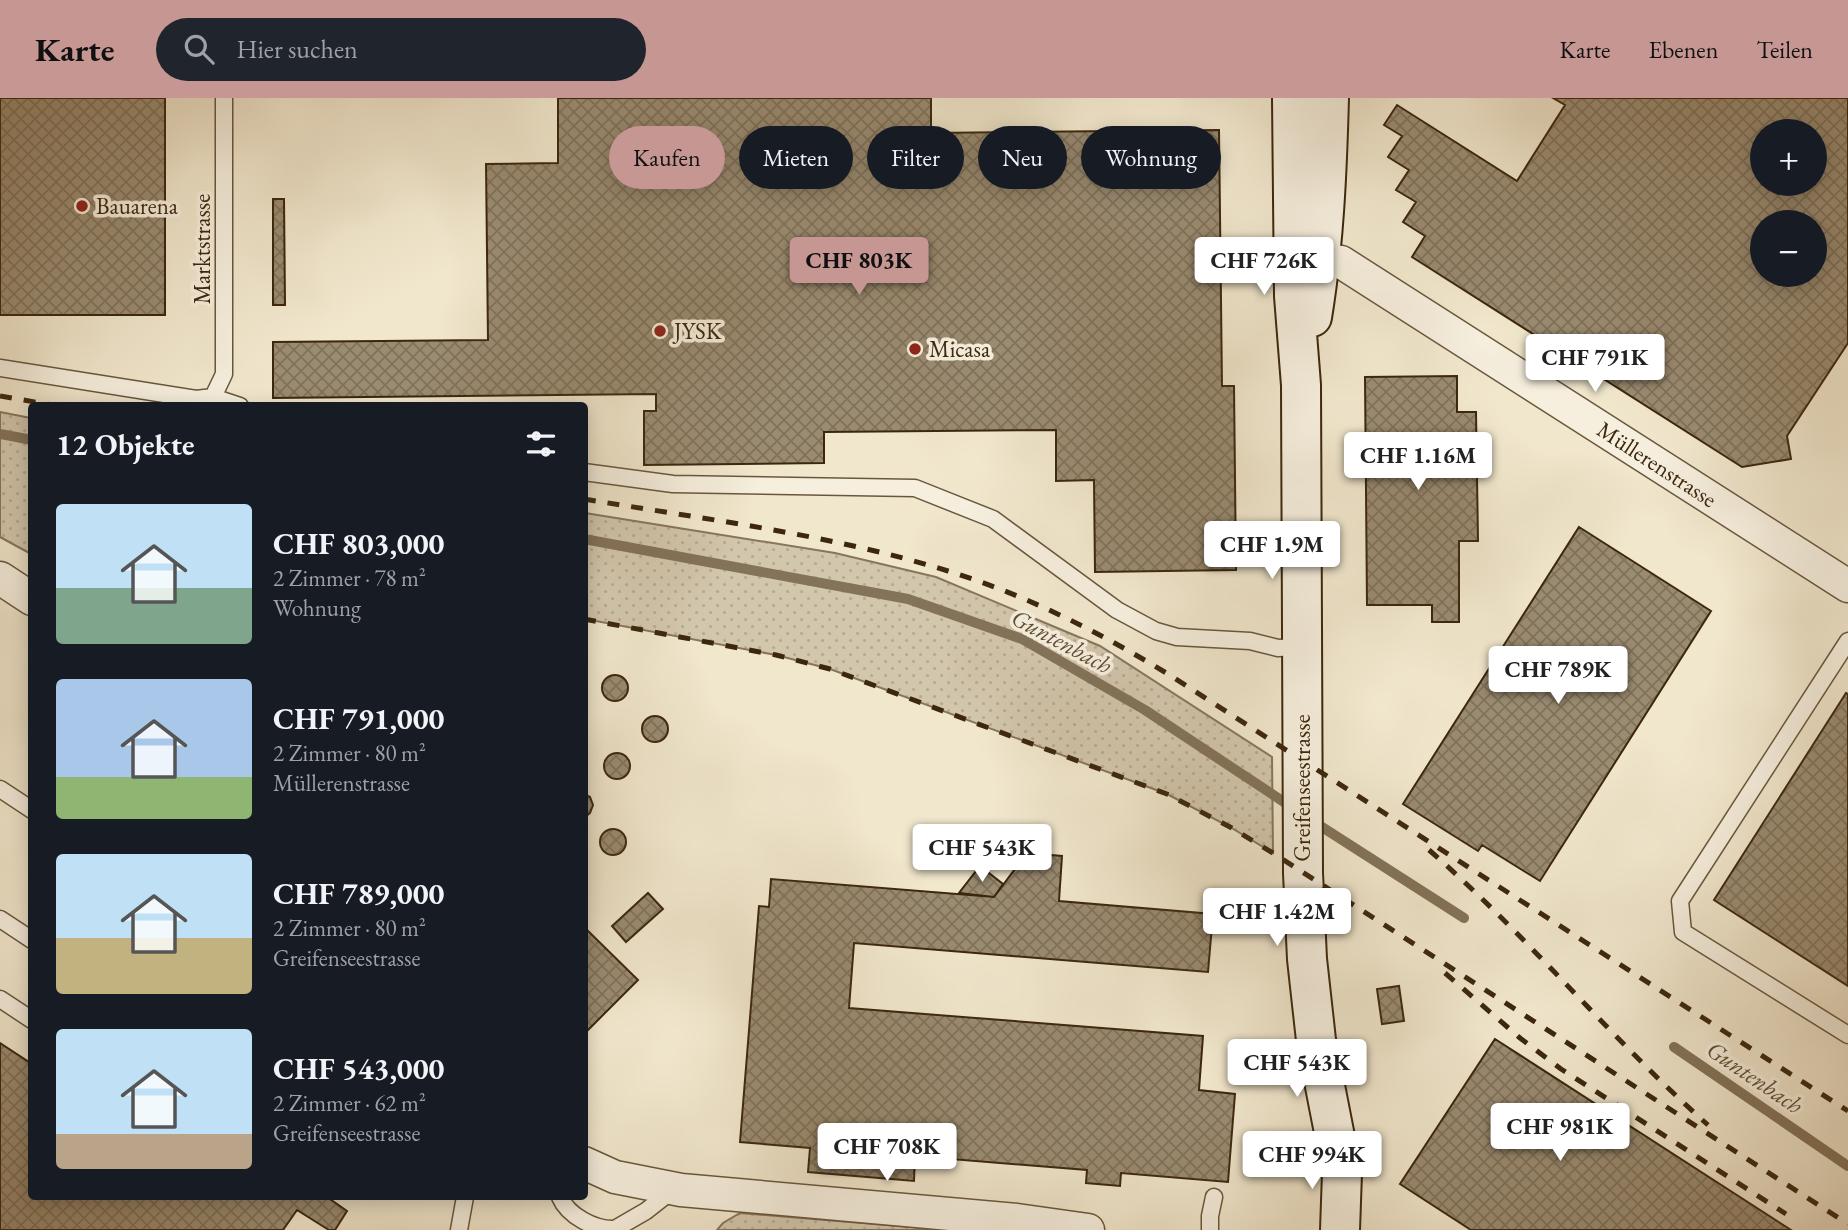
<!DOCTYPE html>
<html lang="de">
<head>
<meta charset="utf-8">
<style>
	:root { --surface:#171b24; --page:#20242c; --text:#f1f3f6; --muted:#9ea1a6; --accent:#c59692 }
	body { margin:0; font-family:"EB Garamond",serif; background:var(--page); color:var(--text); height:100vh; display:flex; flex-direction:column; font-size:26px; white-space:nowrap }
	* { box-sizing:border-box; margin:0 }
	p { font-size:23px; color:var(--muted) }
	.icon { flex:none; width:38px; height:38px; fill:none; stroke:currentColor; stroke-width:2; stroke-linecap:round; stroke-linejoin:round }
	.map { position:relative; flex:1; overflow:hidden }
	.drawer { position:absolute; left:28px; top:304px; width:560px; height:798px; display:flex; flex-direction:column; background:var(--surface); border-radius:7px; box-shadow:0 4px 18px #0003 }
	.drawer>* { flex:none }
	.hud { position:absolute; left:609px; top:28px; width:665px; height:63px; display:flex; gap:14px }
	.tools { position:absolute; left:1750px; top:21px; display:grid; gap:14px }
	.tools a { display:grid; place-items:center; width:77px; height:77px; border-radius:50%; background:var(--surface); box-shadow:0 4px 18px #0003; font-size:35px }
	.price { position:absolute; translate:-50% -60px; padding:0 16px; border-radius:7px; background:#fff; color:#222; font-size:23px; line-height:46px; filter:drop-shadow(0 2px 4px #0008) }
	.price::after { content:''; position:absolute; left:50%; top:42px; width:21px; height:16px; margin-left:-10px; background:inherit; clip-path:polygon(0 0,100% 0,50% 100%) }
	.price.current { background:var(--accent); color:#111 }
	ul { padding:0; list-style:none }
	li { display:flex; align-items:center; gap:21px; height:175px; padding:0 28px }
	li span { display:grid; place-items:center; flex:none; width:196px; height:140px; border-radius:7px; color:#555 }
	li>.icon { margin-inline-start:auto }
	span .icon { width:84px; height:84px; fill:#fffc; stroke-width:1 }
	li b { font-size:30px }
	h2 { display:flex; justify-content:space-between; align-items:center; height:84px; padding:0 28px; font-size:30px }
	.tag { padding:0 24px; border-radius:32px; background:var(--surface); box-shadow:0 4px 18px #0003; font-size:24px; line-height:63px }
	.tag.current { background:var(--accent); color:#111 }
	header { display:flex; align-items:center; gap:42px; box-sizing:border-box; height:98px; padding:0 35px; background:var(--accent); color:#111 }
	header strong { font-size:33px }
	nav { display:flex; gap:38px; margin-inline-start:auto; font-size:24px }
	.search { width:490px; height:63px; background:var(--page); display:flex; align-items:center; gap:18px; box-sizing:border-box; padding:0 24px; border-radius:38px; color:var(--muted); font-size:26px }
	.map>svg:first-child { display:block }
</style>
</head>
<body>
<header>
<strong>Karte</strong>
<div class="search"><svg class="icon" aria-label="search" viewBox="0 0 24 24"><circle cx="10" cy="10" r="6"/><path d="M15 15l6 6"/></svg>Hier suchen</div>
<nav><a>Karte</a><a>Ebenen</a><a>Teilen</a></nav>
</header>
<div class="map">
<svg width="1848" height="1132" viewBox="0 0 1848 1132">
	<defs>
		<pattern id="grass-dots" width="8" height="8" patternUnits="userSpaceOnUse" patternTransform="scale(1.75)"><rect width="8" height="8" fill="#d2c6ac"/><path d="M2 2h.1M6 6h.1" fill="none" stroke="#b5aa93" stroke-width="1.8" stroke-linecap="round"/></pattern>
		<pattern id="building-cross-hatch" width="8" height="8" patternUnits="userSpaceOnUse" patternTransform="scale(1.75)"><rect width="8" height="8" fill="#9a8b71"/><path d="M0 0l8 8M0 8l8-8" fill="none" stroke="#7f725b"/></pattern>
	</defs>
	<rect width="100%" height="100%" fill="#f1e7cd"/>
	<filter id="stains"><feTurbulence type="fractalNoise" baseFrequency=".00286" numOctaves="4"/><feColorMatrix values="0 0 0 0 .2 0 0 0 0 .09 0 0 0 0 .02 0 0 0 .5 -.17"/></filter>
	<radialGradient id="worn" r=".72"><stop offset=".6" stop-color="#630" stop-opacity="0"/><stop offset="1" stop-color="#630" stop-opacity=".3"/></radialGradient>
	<path fill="url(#grass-dots)" stroke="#87765c" stroke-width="2" d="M0,314L31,320V456L0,439Z
		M585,415L835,455L936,479L1100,548L1272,659L1273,755L1230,729L1167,696L830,571L776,557L585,521Z
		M740,1115L947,1132H949H717L723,1125Z"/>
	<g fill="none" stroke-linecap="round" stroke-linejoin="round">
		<path stroke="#837359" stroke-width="10" d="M0,336L32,342
			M584,441L908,501L1022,541L1145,612L1293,710
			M1311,722L1464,820
			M1674,949L1848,1068"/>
	</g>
	<path fill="url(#building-cross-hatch)" stroke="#3c270d" stroke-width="2" fill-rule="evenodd" d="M0,0H165V217H0Z
		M558,0H931V35L1219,32L1222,288H1234L1236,472L1095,474L1094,382L1056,383V332L824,334V365L644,367V313H656V296L273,300V244L488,242L486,66L558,65Z
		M1553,0H1848V245L1787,338L1791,361L1742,369L1412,159L1425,138L1403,124L1416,104L1396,92L1409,72L1388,59L1402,38L1384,27L1397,7L1517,83L1565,7ZM1762,33H1815V86H1762ZM1762,124H1815V177H1762Z
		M273,101H284L285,207H273Z
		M1457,278V314H1476L1478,443H1459V524H1432V507H1367L1365,279Z
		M1579,429L1711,513L1540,783L1482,747L1478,753L1403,706Z
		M602 590a13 13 0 1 1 26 0a13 13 0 1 1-26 0Z
		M1846,595L1848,596V888L1714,802Z
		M642 631a13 13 0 1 1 26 0a13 13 0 1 1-26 0Z
		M604 668a13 13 0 1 1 26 0a13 13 0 1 1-26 0Z
		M584,696L590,699L593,707L590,715L584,720Z
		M600 744a13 13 0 1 1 26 0a13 13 0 1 1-26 0Z
		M1027,755L1062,758L1059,803L1213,816L1208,874L854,845L849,910L1203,938L1199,992L1235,996L1228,1084L1121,1075L1120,1088L1086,1085L1087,1072L915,1058L914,1083L808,1074L810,1050L740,1044L759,808L769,809L771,781L994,799Z
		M980,768L1003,786L994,799L959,795Z
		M648,795L663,811L626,844L612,828Z
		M584,829L638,882L584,936Z
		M1399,888L1404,923L1382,926L1377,891Z
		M1495,941L1791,1132H1471L1400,1086Z
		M0,945L32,966V1099H327L347,1113L335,1132H329L297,1112L283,1132H0Z"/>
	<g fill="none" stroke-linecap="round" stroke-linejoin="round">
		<defs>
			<path id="lane" d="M0,270L196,301L213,299L240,308
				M213,299L224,276V0
				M584,374L673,386L915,390L993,421L1117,512L1156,533L1177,539L1250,543L1278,550L1301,549
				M1848,543L1680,803L1683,834L1848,937
				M0,691L32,712
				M0,821L32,842
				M0,901L32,922
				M560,1099C568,1118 595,1132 615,1131L646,1113L674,1091
				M459,1132L465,1099
				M1210,1132V1118L1214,1099"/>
			<path id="street" d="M1322,162L1341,164L1848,488
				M0,480L32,501
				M584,1065L615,1079L681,1092L1017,1122L1088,1132"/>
			<path id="secondary" d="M1292,0L1294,198L1301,287L1303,775L1307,861L1316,942L1342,1075L1340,1132
				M1312,219C1324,146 1327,74 1329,0"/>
		</defs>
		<use href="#lane" stroke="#69573d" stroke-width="19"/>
		<use href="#street" stroke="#69573d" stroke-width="35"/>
		<use href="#secondary" stroke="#3c270d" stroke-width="42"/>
		<use href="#lane" stroke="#f6efde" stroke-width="16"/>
		<use href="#street" stroke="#f6efde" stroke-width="32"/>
		<use href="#secondary" stroke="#f6efde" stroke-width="38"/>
		<path stroke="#3c270d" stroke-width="5" stroke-dasharray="12 12" stroke-linecap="butt" d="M0,298L58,308
			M584,401C704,421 833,437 948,473C1026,497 1099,534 1168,576L1848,1013
			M584,521L776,557L830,571L1167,696L1230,729L1273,755L1848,1126
			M1429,752C1528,838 1610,940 1708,1027
			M1445,875L1520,940L1561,971L1786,1116"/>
	</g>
	<g fill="#8f2418" stroke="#f6efde" stroke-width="2.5">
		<circle cx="82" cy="108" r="7"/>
		<circle cx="660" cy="233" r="7"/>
		<circle cx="915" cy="251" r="7"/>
	</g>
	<g text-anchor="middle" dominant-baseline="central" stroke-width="7" stroke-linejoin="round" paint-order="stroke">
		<g font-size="23" fill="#3c270d" stroke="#f6efde" text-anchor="start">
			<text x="96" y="108">Bauarena</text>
			<text x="674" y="233">JYSK</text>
			<text x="929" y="251">Micasa</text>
		</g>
		<g font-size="23" fill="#3c270d" stroke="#f6efde">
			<text transform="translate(202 151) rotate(-90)">Marktstrasse</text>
			<text transform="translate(1657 366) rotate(33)">Müllerenstrasse</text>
			<text transform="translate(1302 690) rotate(-90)">Greifenseestrasse</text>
		</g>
		<g font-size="24" font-style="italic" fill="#604d33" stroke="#f6efde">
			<text transform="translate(1062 543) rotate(28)">Guntenbach</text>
			<text transform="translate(1755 979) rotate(34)">Guntenbach</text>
		</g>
	</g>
	<rect width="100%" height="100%" filter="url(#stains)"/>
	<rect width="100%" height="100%" fill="url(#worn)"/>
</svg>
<div class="tools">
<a>+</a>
<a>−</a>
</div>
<b class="price current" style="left:859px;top:199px">CHF 803K</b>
<b class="price" style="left:1264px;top:199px">CHF 726K</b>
<b class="price" style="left:1595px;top:296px">CHF 791K</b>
<b class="price" style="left:1418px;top:394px">CHF 1.16M</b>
<b class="price" style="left:1272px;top:483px">CHF 1.9M</b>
<b class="price" style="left:1558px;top:608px">CHF 789K</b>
<b class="price" style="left:982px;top:786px">CHF 543K</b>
<b class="price" style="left:1277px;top:850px">CHF 1.42M</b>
<b class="price" style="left:1297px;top:1001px">CHF 543K</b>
<b class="price" style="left:1560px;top:1065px">CHF 981K</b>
<b class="price" style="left:887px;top:1085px">CHF 708K</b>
<b class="price" style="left:1312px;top:1093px">CHF 994K</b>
<div class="hud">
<a class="tag current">Kaufen</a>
<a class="tag">Mieten</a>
<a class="tag">Filter</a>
<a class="tag">Neu</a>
<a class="tag">Wohnung</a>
</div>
<section class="drawer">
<h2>12 Objekte<svg class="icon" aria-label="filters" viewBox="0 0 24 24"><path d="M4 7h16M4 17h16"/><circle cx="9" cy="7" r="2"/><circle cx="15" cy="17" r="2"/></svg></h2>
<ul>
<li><span style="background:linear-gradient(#bfe0f5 60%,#7fa58c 0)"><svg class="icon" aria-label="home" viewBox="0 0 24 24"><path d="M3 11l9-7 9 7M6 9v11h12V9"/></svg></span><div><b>CHF 803,000</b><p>2 Zimmer · 78 m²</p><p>Wohnung</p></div></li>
<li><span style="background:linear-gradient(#a9c7e8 70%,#8fb573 0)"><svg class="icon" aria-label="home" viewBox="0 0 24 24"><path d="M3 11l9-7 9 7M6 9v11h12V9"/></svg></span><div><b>CHF 791,000</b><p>2 Zimmer · 80 m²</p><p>Müllerenstrasse</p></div></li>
<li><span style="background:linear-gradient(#bfe0f5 60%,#c2b280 0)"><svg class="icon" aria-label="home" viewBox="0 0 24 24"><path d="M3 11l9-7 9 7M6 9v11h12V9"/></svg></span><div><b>CHF 789,000</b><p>2 Zimmer · 80 m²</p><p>Greifenseestrasse</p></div></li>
<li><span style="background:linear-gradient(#bfe0f5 75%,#b9a48a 0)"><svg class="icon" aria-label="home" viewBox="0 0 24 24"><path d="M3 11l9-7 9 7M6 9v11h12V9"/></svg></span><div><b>CHF 543,000</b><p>2 Zimmer · 62 m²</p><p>Greifenseestrasse</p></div></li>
</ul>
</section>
</div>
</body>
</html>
